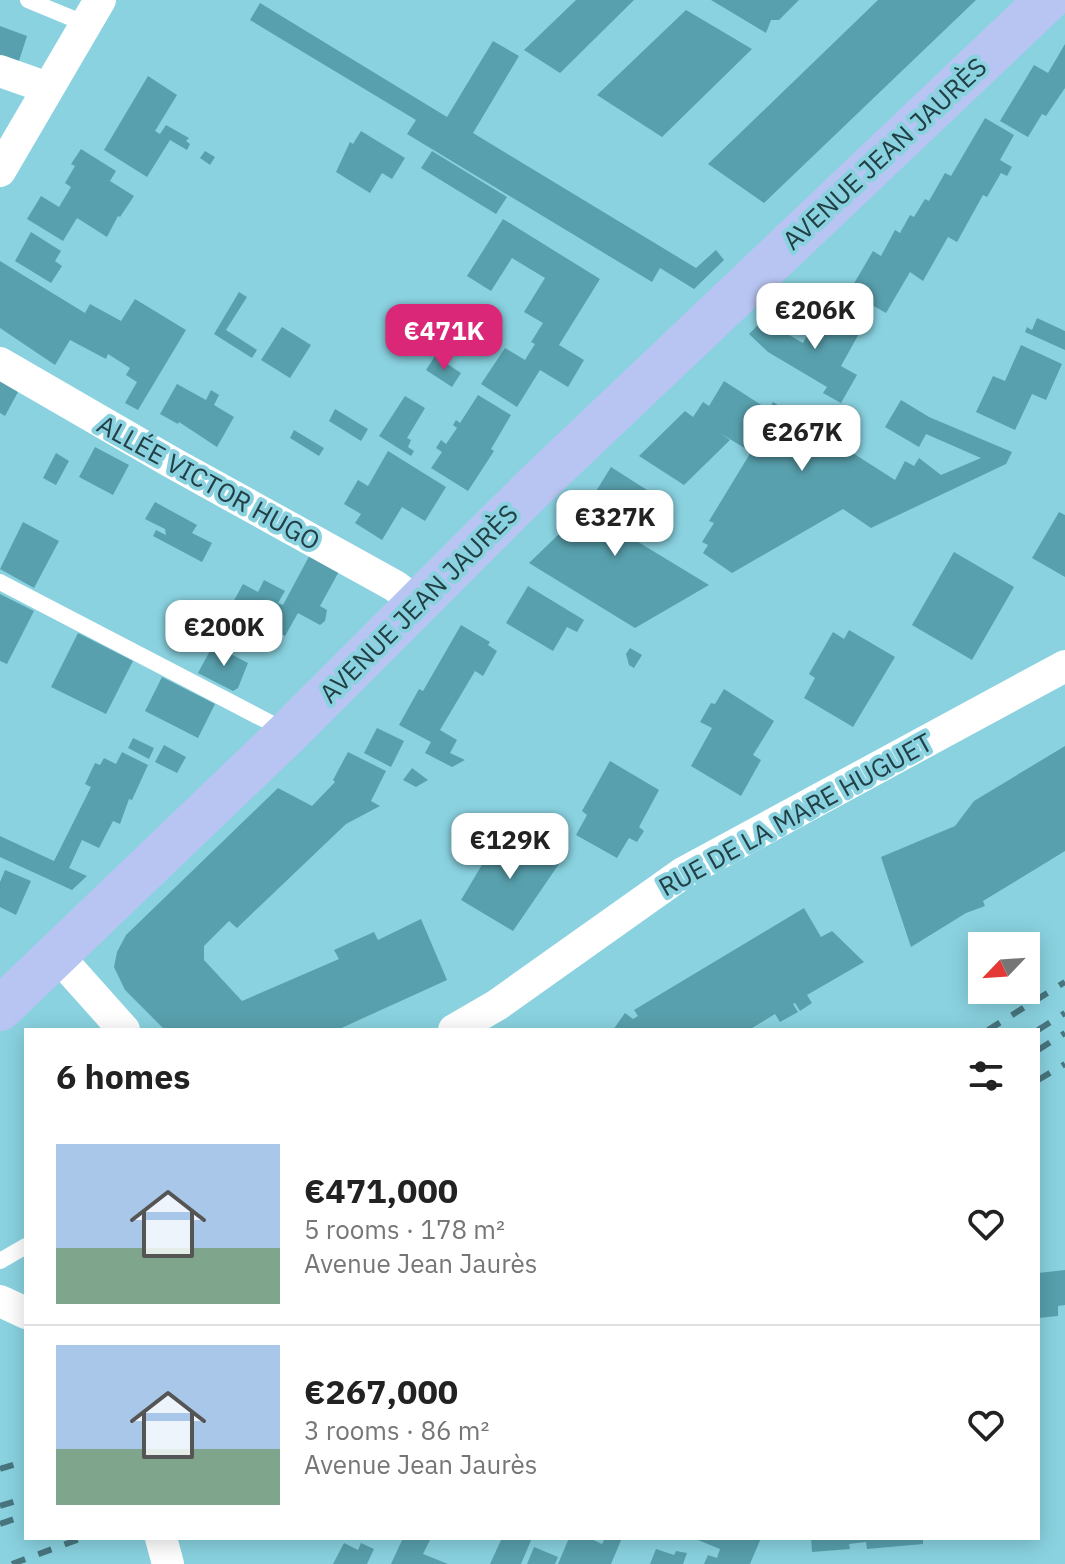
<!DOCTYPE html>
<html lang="en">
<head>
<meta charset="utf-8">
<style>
	:root { --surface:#fff; --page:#f6f6f6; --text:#222; --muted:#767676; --line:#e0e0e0; --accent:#db2777 }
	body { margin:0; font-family:"IBM Plex Sans",sans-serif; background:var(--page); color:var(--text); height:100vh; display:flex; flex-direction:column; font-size:30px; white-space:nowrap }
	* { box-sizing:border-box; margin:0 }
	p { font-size:26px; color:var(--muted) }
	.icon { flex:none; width:44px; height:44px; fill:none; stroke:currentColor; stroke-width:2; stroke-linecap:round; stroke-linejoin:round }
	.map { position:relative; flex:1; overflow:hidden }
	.details { position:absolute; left:24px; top:1028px; width:1016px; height:512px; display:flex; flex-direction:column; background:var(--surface); border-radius:0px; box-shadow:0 4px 20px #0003 }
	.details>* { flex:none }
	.needle { width:52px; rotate:245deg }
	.tools { position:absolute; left:968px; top:932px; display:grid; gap:16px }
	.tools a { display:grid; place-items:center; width:72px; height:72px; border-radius:0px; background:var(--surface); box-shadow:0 4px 20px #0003; font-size:40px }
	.price { position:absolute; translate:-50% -68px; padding:0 18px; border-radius:16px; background:#fff; color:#222; font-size:26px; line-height:52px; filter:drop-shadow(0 2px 4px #0008) }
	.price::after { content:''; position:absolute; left:50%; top:48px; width:24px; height:18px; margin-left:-12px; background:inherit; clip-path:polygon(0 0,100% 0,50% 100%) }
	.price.selected { background:var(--accent); color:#fff }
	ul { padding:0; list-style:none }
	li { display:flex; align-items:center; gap:24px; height:200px; padding:0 32px }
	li+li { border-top:2px solid var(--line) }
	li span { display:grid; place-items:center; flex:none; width:224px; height:160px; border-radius:0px; color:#555 }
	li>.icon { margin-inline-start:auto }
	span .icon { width:96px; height:96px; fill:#fffc; stroke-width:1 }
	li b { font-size:34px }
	h2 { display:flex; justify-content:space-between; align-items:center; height:96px; padding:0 32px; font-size:34px }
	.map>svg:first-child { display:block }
</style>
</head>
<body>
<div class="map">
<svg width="1065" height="1564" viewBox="0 0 1065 1564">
	<rect width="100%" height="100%" fill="#8ad2e0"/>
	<path fill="#58a0ad" d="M576,0H634L560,73L524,50Z
		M711,0H799L779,20H771L766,33Z
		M878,0H976L764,203L708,164Z
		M260,3L447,117L493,41L519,56L473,133L696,268L716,250L724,260L694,289L660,268L652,282L407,134L416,120L250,20Z
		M686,10L752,49L662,137L597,95Z
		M0,26L27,36L17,67L0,61Z
		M1065,44V88L1046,116L1042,114L1028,137L1000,121L1034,65L1048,73Z
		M148,76L177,95L155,131L160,134L166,125L189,138L186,141L190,144L187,150L170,140L147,177L104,150Z
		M985,118L1014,135L1000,160L1012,167L1007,176L1001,173L987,197L983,195L957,242L948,237L923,281L910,272L886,313L849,292L873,251L881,256L895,230L900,233L910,215L914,217L925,199L929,201L945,173L951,176Z
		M361,131L405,158L392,179L382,173L370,193L336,172L350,142L353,144Z
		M81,149L116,171L110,181L134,196L120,217L118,216L107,237L77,218L63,241L27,219L41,196L59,207L71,187L65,183L75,166L71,164Z
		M205,151L215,157L210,165L200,158Z
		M432,151L507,197L496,214L421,168Z
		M503,219L600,279L559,345L584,360L568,387L540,370L517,407L481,384L505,348L525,360L535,344L531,342L543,323L524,312L545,278L512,258L491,291L467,276Z
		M31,232L61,251L55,261L62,266L51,283L15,261Z
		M0,261L85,313L90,304L121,321L135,299L186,330L138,410L125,403L137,382L126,375L130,368L108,354L106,359L70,340L55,365L0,328Z
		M239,292L247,297L226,330L257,350L252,358L214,334Z
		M822,308L861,330L841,366L857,375L841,403L823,393L827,387L768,352L749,334L763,320L803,343Z
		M1037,318L1065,331V350L1025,332L1027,327L1032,330Z
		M282,327L311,345L290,378L261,360Z
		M1021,345L1062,364L1046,400L1032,394L1015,430L976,412L993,376L1005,381Z
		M435,356L461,373L452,387L426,370Z
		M0,369L18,392L5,416L0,413Z
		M724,381L769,410L773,402L895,480L905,461L914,466L919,458L941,475L981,458L926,434L919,447L885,427L901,400L929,417L1012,452L1006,464L871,528L843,509L732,573L703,553L708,545L702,542L714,523L709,521L751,452L720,433L730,440L684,485L639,456L685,411L693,417L703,402L709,406Z
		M177,384L206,400L211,390L219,395L214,405L234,417L217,447L179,422L178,424L160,414Z
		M478,395L511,415L491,449L494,451L468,491L431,468L442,452L436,448L441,440L446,444L457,428L453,425L456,420L460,423Z
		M405,396L425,408L407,438L411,440L408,447L414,451L411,456L379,436Z
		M335,409L368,429L361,441L329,421Z
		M294,430L324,448L319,456L290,438Z
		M95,447L129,465L113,495L79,477Z
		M388,451L446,487L425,521L402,507L382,540L355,523L361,514L344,504L358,480L368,486Z
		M56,453L69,461L56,485L43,478Z
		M611,467L647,490L633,513L637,516L634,520L630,517L620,531L709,585L635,628L529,563L585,509Z
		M155,502L197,525L192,533L212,543L202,562L153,536L156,530L166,535L165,529L145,519Z
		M1059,512L1065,515V577L1032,558Z
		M23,522L59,541L34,588L0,569Z
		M313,549L342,566L320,606L327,610L325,621L320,625L298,613L285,636L270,628L259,650L219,628L243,584L258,592L264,580L285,591L278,603L283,605Z
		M954,552L1014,587L972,660L912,625Z
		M528,586L584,620L577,632L567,627L553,651L506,623Z
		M0,594L34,611L7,664L0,661Z
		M461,625L490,642L488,645L497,651L483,676L475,671L440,730L457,740L450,753L465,760L452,767L425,753L431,742L399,725L419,689L423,691Z
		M849,630L895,657L853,727L804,698L815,678L809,674L833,632L844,639Z
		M78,633L133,661L106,714L51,687Z
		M213,645L248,663L238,688L233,691L198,673Z
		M630,648L642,655L634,668L629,665L626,654Z
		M162,677L215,704L198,738L145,711Z
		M724,689L774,721L753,755L761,760L741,796L691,766L712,728L700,722L711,703L715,704Z
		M377,728L404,741L391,767L364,753Z
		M133,738L154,748L149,759L128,748Z
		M164,745L186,757L177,773L155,762Z
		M1065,746V851L983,901L985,906L966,913L911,947L881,857L955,826L974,801Z
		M122,752L148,765L132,800L129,799L120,824L113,821L99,848L82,840L69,868L87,876L72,890L0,857V836L54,861L91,787L85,784L95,763L100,765L104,758L116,764Z
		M348,752L386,771L371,801L380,806L346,824L237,928L229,921L204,946V960L242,1001L339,959L334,950L374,932L378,940L421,919L447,980L337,1030H165L125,990L114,967L117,952L126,935L278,788L312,806L335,782L333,780Z
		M610,761L659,790L639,827L644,831L637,842L629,838L617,858L576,835L587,815L582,811Z
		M412,768L428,780L416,787L403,780Z
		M501,833L523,846L525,839L561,861L513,931L461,900Z
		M5,870L31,881L16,915L0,907V882Z
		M804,908L821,937L832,931L864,962L807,995L812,1003L800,1011L795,1003L793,1004L798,1012L780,1022L775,1014L749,1030H613L625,1013L633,1019L638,1016L634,1010Z
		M1065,1270V1305L1058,1306V1316L1038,1318V1273Z
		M403,1538H431L423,1554L448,1564H391Z
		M502,1538H532L521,1564H490Z
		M569,1538H589L602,1544L605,1538H622L611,1564H558Z
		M693,1538H761L750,1564H704L708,1555L717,1558L720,1549Z
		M811,1538H923V1544L867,1549L866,1542L849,1544L850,1549L812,1552Z
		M344,1543L358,1550L361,1543L374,1549L367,1564H333Z
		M534,1547L558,1557L555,1564H527Z
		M656,1549L674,1555L676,1551L687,1553L683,1564H650Z"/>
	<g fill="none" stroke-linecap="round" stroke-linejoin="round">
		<path stroke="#fff" stroke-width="16" d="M28,0L86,24
			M0,582L286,731
			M0,1261L26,1246"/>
		<path stroke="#fff" stroke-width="32" d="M0,71L48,88
			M0,171L100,0
			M0,363L171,462L395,586L417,603
			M57,955L124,1030
			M454,1030L497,1005L683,873L1065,666
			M0,1301L26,1313
			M161,1538L168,1564"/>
		<path stroke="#b8c5f2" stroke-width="44" d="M0,1009L289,732L529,492L1047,0"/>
		<path stroke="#48757e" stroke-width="6" stroke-dasharray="14 14" stroke-linecap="butt" d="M988,1030L1065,982
			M1038,1030L1065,1013
			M1038,1050L1065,1033
			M1038,1080L1065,1064
			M0,1469L26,1461
			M0,1506L26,1498
			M0,1524L26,1515
			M12,1564L82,1538"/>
	</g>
	<g text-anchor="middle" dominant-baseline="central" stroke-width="8" stroke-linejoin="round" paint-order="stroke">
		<g font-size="26" fill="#213f44" stroke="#8ad2e0">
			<text transform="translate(884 153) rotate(-43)">AVENUE JEAN JAURÈS</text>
			<text transform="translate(209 482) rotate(29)">ALLÉE VICTOR HUGO</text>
			<text transform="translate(418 603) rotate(-45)">AVENUE JEAN JAURÈS</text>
			<text transform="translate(795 814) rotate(-29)">RUE DE LA MARE HUGUET</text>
		</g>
	</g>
</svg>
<div class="tools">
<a><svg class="needle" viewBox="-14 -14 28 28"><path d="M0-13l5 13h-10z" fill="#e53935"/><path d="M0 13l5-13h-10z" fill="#767676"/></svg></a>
</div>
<b class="price" style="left:815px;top:351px">€206K</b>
<b class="price selected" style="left:444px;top:372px">€471K</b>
<b class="price" style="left:802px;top:473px">€267K</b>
<b class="price" style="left:615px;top:558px">€327K</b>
<b class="price" style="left:224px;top:668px">€200K</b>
<b class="price" style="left:510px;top:881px">€129K</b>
<section class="details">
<h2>6 homes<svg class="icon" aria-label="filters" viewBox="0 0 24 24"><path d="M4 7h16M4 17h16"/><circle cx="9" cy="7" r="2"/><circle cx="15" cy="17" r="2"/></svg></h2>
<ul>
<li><span style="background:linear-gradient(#a9c7e8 65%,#7fa58c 0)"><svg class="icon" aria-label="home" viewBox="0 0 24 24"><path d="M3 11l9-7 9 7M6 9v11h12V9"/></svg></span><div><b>€471,000</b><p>5 rooms · 178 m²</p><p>Avenue Jean Jaurès</p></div><svg class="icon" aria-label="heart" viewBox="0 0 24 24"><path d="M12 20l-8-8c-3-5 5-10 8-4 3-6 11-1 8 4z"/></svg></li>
<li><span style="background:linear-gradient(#a9c7e8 65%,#7fa58c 0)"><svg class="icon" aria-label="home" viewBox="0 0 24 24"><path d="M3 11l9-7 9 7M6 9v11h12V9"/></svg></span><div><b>€267,000</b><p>3 rooms · 86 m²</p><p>Avenue Jean Jaurès</p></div><svg class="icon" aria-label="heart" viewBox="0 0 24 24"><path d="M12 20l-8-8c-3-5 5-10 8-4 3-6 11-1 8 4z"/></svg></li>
</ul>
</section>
</div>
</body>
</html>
